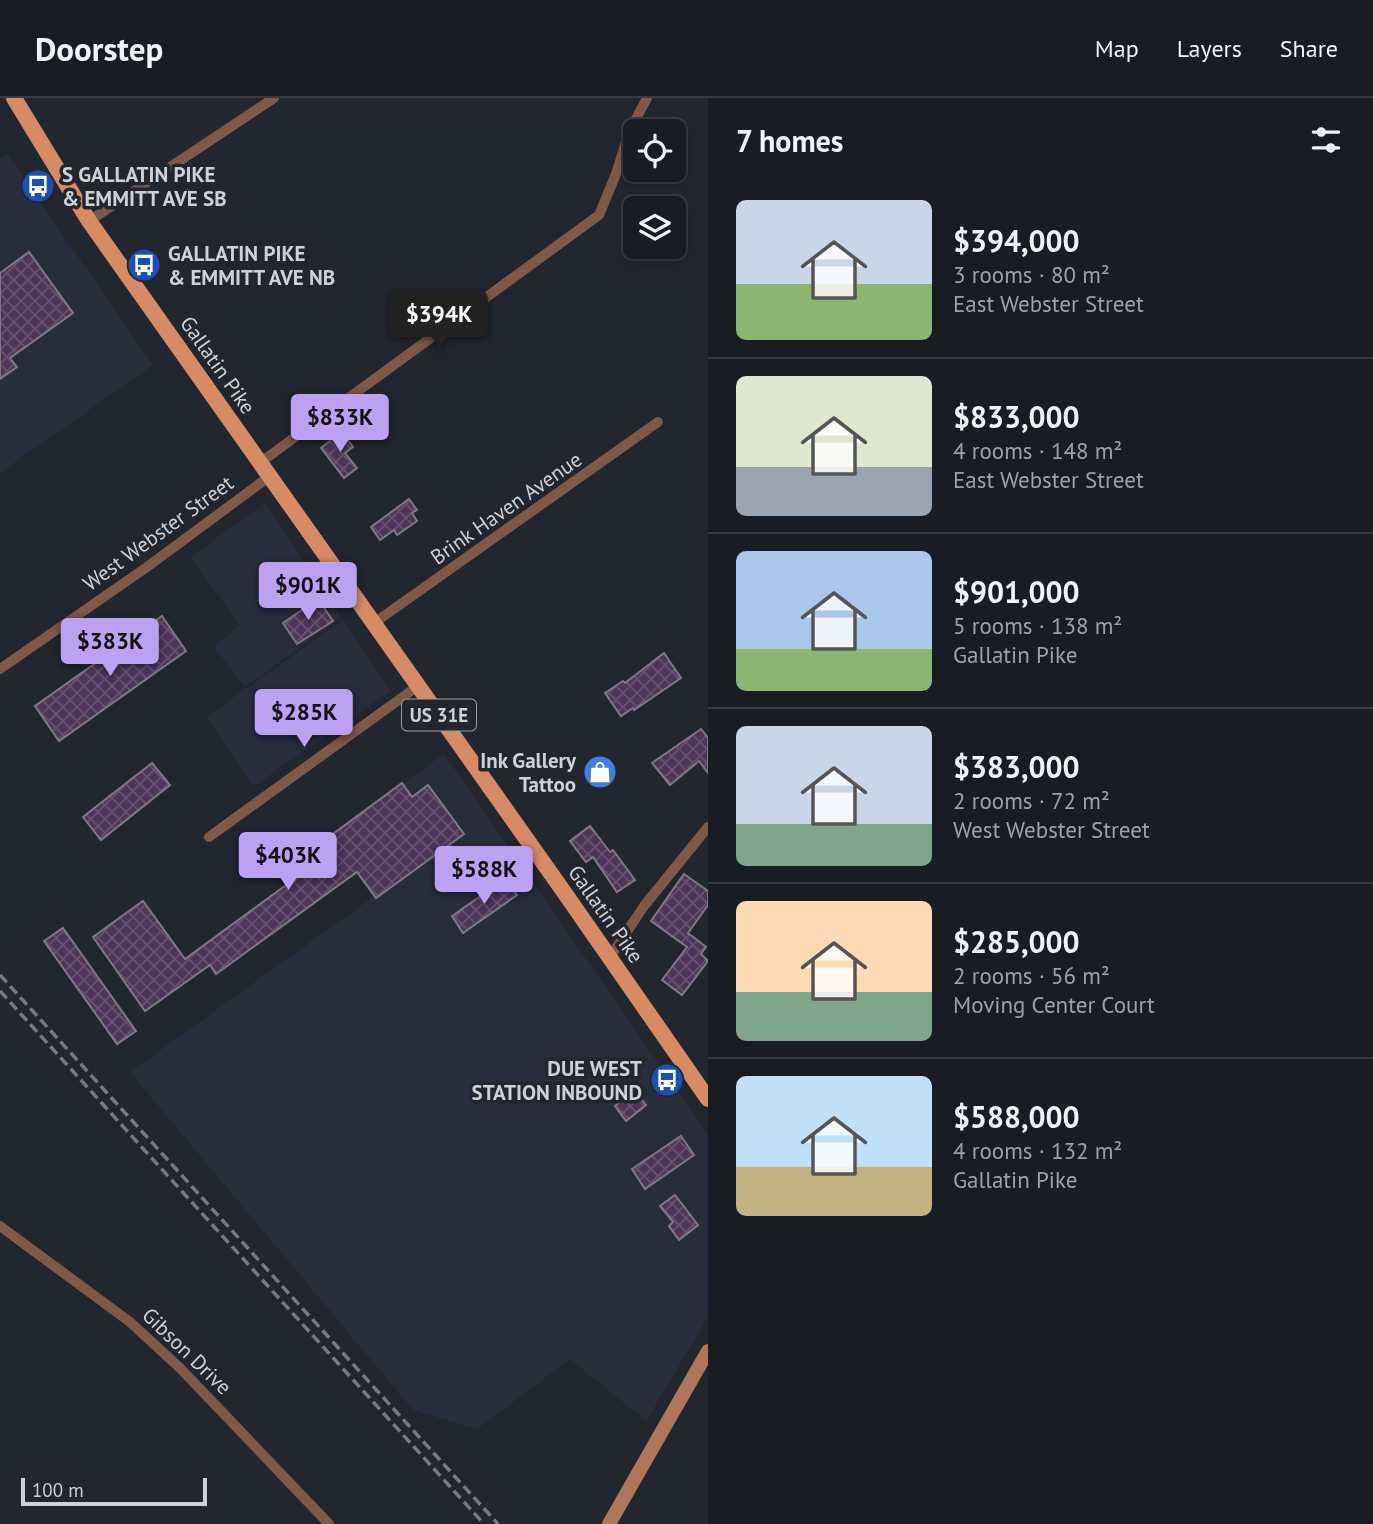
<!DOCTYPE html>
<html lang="en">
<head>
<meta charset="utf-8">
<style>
	:root { --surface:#1a1c23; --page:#23252b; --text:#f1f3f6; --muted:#9fa1a6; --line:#383a41; --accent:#bca0f2 }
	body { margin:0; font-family:"PT Sans",sans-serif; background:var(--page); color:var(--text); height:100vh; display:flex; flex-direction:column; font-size:26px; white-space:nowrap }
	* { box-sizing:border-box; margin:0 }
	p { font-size:23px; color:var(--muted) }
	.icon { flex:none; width:38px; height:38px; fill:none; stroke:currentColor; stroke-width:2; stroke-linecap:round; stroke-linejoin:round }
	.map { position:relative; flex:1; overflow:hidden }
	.drawer { display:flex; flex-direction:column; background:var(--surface); width:665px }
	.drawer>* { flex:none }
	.fabs { position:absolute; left:623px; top:21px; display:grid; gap:14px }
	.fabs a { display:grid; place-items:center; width:63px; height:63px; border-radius:10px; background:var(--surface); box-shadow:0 4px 10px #0003,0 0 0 2px var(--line); font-size:35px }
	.scale { position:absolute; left:21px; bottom:18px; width:186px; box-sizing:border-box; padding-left:7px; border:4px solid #cfd1d7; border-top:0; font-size:19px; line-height:24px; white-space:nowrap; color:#cfd1d7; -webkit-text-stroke:5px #22262f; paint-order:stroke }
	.price { position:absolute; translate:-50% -60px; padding:0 16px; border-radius:7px; background:var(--accent); color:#111; font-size:23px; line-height:46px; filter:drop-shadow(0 2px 4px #0008) }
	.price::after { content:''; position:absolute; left:50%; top:42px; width:21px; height:16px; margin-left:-10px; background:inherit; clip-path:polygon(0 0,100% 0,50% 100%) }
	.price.selected { background:#222; color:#fff }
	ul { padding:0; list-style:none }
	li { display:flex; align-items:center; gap:21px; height:175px; padding:0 28px }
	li+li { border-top:2px solid var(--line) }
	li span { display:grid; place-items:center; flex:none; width:196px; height:140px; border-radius:10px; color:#555 }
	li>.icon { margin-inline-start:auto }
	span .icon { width:84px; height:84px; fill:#fffc; stroke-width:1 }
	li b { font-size:30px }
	h2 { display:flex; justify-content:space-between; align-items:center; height:84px; padding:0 28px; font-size:30px }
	header { display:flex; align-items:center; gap:42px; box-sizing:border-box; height:98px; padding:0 35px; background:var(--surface); border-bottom:2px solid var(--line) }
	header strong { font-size:33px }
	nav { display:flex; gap:38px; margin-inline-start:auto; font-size:24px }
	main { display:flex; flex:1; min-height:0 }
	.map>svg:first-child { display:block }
</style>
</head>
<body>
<header>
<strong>Doorstep</strong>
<nav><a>Map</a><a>Layers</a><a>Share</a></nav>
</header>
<main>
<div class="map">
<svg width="708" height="1426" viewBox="0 0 708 1426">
	<defs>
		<pattern id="building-cross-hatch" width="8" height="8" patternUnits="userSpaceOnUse" patternTransform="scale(1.75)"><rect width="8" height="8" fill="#4e3659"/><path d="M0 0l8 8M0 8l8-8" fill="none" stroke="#665270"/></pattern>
	</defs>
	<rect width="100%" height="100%" fill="#22262f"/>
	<path fill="#282d3c" d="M7,56L153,267L0,375V61Z
		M265,405L341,520L245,589L214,549L240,527L190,459Z
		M343,522L391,593L254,688L206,619Z
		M444,656L708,1037V1219L646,1323L570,1261L477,1331L413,1312L130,974L373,799L328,738Z"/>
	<path fill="url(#building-cross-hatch)" stroke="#7e7882" stroke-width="2" d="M29,154L73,215L10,260L17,269L0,281V175Z
		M342,334L353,349L345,355L357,370L344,380L321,350Z
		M409,401L417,412L412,415L417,423L397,437L394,432L380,442L371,429Z
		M318,501L333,523L297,546L283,525Z
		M162,518L186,553L59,643L35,608Z
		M664,555L681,580L634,612L633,610L621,618L605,595L623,583L625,585Z
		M701,631L708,640V675L699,663L670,687L652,665Z
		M152,665L170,687L101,742L83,719Z
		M402,685L412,699L428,687L464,736L376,800L357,774L216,876L210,867L145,913L93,839L143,803L185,861L308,771L294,752L316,736L322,744Z
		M590,728L610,754L613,752L635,782L617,794L593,759L586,764L570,743Z
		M684,776L708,793V807L688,835L706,849L701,856L708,863L682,897L662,882L687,849L651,823Z
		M505,781L517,797L463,835L452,818Z
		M63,830L136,933L117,946L44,843Z
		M634,992L646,1007L626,1023L615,1008Z
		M681,1038L694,1057L645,1091L632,1071Z
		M675,1097L698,1127L679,1142L669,1128L673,1124L660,1108Z"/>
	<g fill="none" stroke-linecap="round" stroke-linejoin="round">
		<path stroke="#7e5947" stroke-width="10" d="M89,123L274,0
			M261,364L599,117L616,76L629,34L647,0
			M374,525L658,324
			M0,571L147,469L270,378
			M209,739L418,588
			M610,859L644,808L708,729
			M0,1128L130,1224L180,1270L329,1426"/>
		<path stroke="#b07658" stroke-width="14" d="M609,1426L708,1253"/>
		<path stroke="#d78b65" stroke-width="16" d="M14,0L89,123L564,794L708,1001"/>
		<path stroke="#767980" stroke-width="3.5" stroke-dasharray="10 5" stroke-linecap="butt" d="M0,877L498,1426
			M0,893L484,1426"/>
	</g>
	<defs>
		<symbol id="bus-disc" viewBox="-11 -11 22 22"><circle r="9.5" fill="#1a4fb4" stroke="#22262f"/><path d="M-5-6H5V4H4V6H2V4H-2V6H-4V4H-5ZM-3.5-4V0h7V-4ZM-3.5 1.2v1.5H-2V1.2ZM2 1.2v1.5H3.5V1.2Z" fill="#fff"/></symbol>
		<symbol id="shop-disc" viewBox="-11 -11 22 22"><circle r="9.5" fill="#3f7fe0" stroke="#22262f"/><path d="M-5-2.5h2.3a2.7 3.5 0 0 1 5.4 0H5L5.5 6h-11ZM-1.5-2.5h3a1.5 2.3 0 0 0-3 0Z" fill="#fff"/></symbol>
	</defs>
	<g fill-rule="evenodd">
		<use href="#bus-disc" x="19" y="69" width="38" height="38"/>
		<use href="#bus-disc" x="125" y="148" width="38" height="38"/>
		<use href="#shop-disc" x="581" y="655" width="38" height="38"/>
		<use href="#bus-disc" x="648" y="963" width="38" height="38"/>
	</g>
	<g text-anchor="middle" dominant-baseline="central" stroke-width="7" stroke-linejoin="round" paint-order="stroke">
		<rect fill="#22262f" stroke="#9b9ea5" stroke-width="2" x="402" y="601.5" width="74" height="31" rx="5"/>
		<g font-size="19" font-weight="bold" fill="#cfd1d7">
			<text x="439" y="617">US 31E</text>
		</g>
		<g font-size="21" font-weight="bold" fill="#cfd1d7" stroke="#22262f" text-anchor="start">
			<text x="62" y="76">S GALLATIN PIKE<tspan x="62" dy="24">&amp; EMMITT AVE SB</tspan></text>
			<text x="168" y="155">GALLATIN PIKE<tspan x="168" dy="24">&amp; EMMITT AVE NB</tspan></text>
			<text x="576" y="662" text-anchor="end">Ink Gallery<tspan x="576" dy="24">Tattoo</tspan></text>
			<text x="642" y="970" text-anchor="end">DUE WEST<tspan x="642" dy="24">STATION INBOUND</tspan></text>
		</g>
		<g font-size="21" fill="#cfd1d7" stroke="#22262f">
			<text transform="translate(218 267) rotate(55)">Gallatin Pike</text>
			<text transform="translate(506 410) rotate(-35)">Brink Haven Avenue</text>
			<text transform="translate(158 435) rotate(-36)">West Webster Street</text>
			<text transform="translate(606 816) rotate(55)">Gallatin Pike</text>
			<text transform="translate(187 1253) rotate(44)">Gibson Drive</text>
		</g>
	</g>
</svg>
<div class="fabs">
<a><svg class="icon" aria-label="locate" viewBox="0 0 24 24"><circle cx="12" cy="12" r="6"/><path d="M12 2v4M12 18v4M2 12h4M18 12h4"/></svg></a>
<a><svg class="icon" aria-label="layers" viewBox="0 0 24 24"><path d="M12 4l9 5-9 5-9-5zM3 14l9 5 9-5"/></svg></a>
</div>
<div class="scale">100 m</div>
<b class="price selected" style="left:439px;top:253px">$394K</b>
<b class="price" style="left:340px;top:356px">$833K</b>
<b class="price" style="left:308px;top:524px">$901K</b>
<b class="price" style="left:110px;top:580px">$383K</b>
<b class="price" style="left:304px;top:651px">$285K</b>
<b class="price" style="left:288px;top:794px">$403K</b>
<b class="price" style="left:484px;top:808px">$588K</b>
</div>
<section class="drawer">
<h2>7 homes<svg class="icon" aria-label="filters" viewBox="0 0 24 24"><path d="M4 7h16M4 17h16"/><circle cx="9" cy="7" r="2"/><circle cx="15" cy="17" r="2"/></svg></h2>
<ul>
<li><span style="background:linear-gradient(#c9d6e8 60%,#8fb573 0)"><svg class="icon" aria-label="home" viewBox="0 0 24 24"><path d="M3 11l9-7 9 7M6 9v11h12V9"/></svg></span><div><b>$394,000</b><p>3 rooms · 80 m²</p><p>East Webster Street</p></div></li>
<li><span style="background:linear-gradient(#dfe7d0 65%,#9aa5b1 0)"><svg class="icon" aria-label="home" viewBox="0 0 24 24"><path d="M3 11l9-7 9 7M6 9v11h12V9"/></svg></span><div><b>$833,000</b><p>4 rooms · 148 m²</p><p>East Webster Street</p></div></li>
<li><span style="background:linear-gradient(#a9c7e8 70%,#8fb573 0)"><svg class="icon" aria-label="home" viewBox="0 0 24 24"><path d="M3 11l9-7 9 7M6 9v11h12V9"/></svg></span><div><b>$901,000</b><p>5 rooms · 138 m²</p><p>Gallatin Pike</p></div></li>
<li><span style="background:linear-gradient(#c9d6e8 70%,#7fa58c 0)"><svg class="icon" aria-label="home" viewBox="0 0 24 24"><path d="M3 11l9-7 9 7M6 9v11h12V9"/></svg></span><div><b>$383,000</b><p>2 rooms · 72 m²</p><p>West Webster Street</p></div></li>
<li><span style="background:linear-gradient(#ffd9b3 65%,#7fa58c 0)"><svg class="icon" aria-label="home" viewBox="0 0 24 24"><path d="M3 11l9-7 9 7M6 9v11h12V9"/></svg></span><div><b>$285,000</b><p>2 rooms · 56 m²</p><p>Moving Center Court</p></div></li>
<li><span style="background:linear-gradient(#bfe0f5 65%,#c2b280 0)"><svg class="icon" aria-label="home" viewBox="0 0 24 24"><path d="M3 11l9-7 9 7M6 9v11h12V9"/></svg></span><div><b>$588,000</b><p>4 rooms · 132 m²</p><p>Gallatin Pike</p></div></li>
</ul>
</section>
</main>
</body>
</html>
